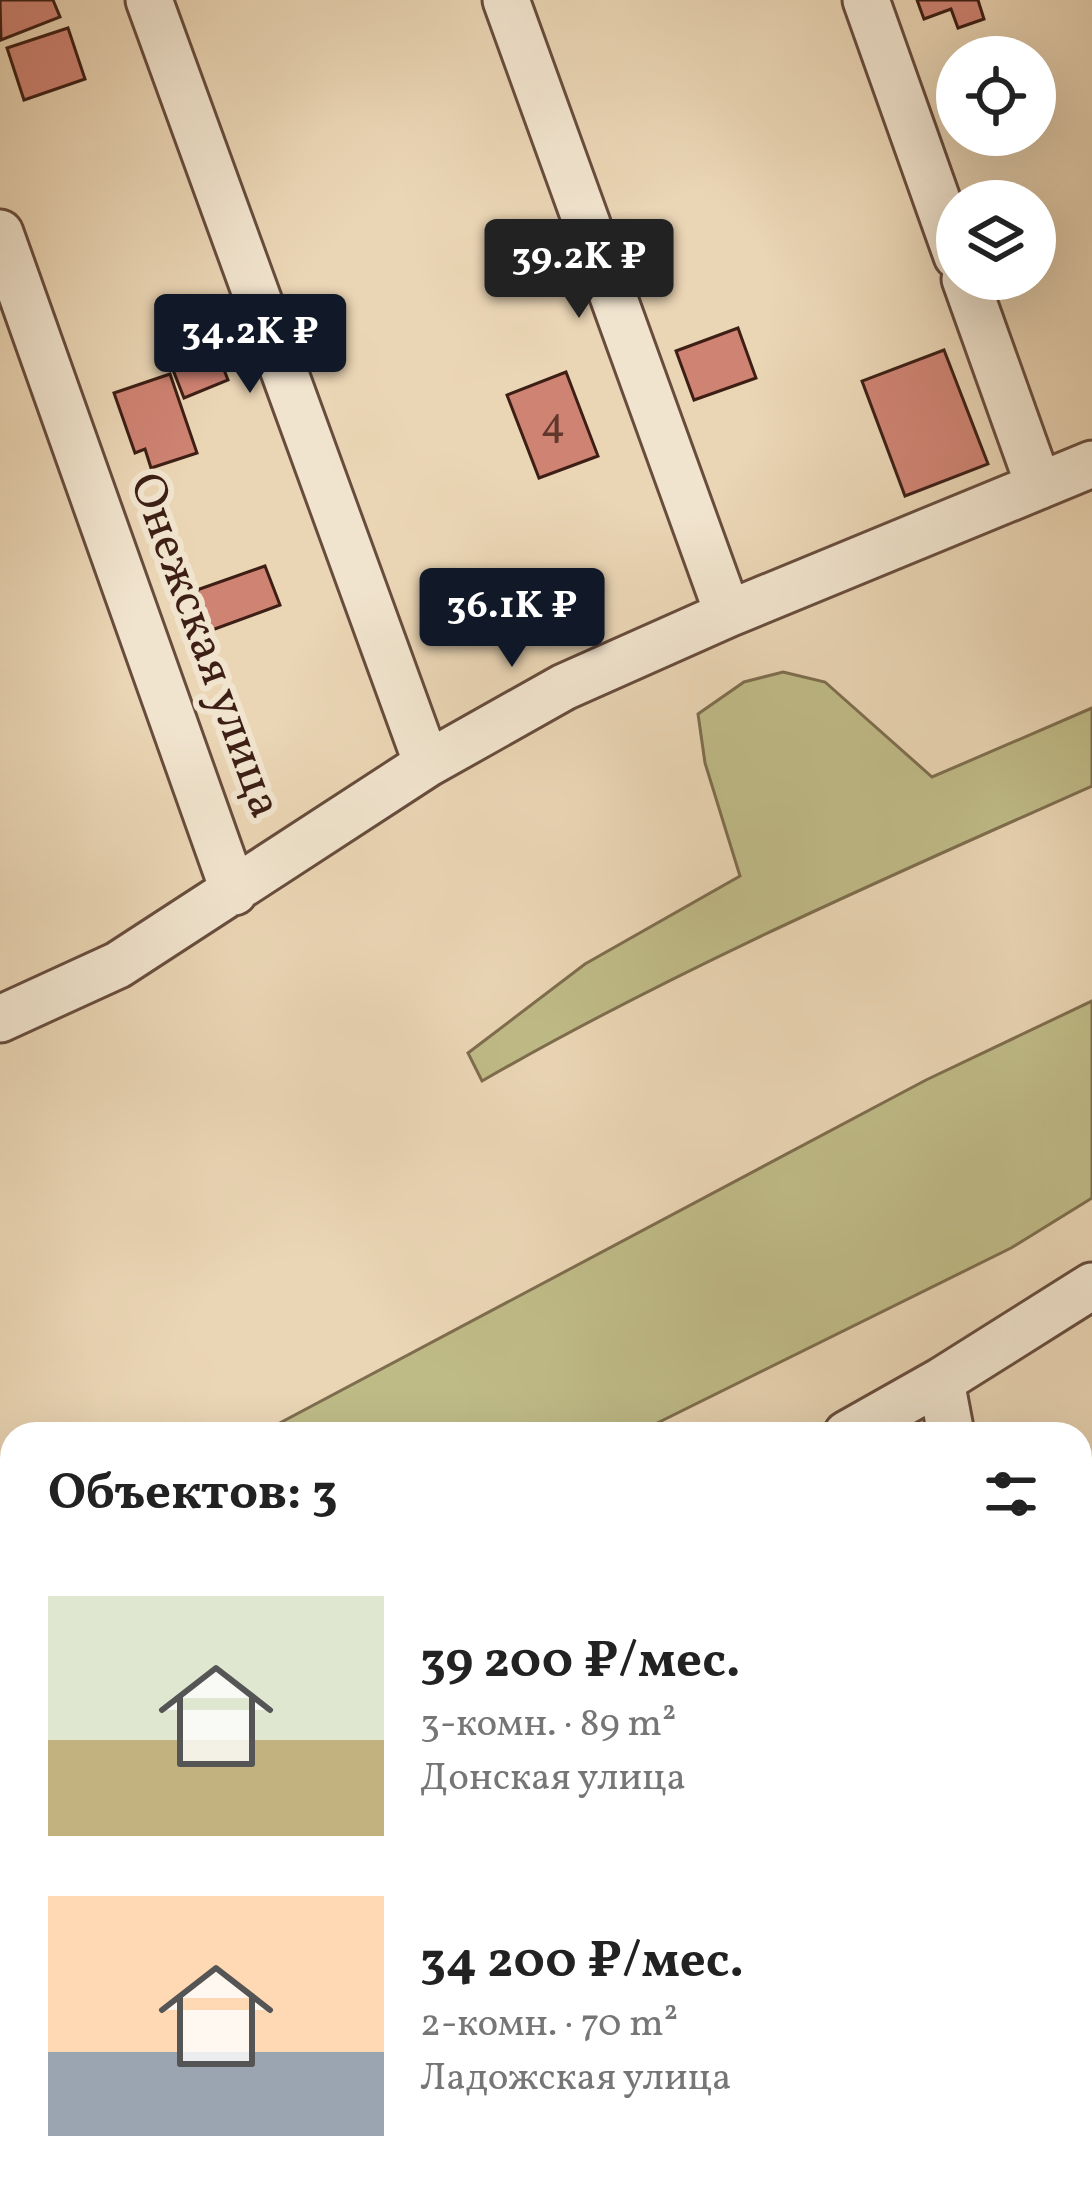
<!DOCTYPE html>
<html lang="ru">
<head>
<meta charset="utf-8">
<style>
	:root { --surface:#fff; --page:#f2f2f2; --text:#222; --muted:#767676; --accent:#111827 }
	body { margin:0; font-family:Vollkorn,serif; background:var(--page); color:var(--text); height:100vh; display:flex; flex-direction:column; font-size:45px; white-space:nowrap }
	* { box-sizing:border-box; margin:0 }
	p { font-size:39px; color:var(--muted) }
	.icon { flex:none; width:66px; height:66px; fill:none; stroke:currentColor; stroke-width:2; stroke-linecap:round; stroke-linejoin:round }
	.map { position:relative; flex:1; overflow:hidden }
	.panel { position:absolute; left:0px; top:1422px; width:1092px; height:768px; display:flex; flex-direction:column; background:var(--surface); border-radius:36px 36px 0 0; box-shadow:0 12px 48px #0002 }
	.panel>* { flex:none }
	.controls { position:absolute; left:936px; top:36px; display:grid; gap:24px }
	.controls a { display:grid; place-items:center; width:120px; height:120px; border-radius:50%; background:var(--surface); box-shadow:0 12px 48px #0002; font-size:60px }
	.price { position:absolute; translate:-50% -102px; padding:0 27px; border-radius:12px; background:var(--accent); color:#fff; font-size:39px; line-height:78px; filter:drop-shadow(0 3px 6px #0008) }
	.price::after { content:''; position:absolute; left:50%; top:72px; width:36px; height:27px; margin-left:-18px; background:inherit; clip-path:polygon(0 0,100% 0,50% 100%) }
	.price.active { background:#222; color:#fff }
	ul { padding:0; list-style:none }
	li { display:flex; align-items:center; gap:36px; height:300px; padding:0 48px }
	li span { display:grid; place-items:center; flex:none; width:336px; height:240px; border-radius:0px; color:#555 }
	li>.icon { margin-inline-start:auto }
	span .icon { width:144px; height:144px; fill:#fffc; stroke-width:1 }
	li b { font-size:51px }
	h2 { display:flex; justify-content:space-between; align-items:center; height:144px; padding:0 48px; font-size:51px }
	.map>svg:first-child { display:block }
</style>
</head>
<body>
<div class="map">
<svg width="1092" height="2190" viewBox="0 0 1092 2190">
	<rect width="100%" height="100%" fill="#ead5b4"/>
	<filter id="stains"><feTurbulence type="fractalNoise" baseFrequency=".00167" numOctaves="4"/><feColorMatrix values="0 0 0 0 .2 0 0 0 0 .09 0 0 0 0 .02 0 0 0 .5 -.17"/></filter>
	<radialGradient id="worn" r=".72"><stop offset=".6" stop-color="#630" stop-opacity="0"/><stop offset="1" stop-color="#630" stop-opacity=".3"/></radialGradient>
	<path fill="#bfbb87" stroke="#7e6d4e" stroke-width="3" d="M783,672L825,682L932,777L1092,708V786C886,878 678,968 482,1081L468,1053L585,964L740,876L705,763L698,714L744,682Z
		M1092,1001V1198L1011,1248L635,1434H259L926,1080Z
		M12,1563V1727L0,1732V1570Z"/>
	<path fill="#cf8373" stroke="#3d1f15" stroke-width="3" d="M0,0H53L60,17L1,40Z
		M917,0H978L984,19L958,28L951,9L924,19Z
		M68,28L85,79L24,100L7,48Z
		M208,315L216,336L221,334L229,354L219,357L228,380L184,398L159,334Z
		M738,328L756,378L694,400L676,351Z
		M944,350L988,464L905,496L862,381Z
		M566,372L598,456L539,478L507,395Z
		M170,374L197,453L151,468L145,449L135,453L114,393Z
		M265,566L280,605L212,630L197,590Z
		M1092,1772V1808L1080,1810V1774Z
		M974,2178H1037L1039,2190H976Z"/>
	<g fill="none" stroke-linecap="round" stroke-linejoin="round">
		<defs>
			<path id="minor" d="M149,0L427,764
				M506,0L728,614
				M866,0L957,256
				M0,233L234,892
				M965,279L1039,486
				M0,1019L118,965L427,764L564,687L728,614L1092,464
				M941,1381L951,1434
				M847,1434L941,1381L1092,1286
				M1080,2164L1085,2190
				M84,2178L87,2190
				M344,2178L347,2190
				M526,2178L529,2190
				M806,2178L808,2190"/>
		</defs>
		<use href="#minor" stroke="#684c3d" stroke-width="51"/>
		<use href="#minor" stroke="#f1e4ce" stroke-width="45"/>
	</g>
	<g text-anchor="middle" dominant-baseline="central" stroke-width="12" stroke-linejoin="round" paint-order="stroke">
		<g font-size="42" fill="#62382c">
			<text x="553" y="425">4</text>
		</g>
		<g font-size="48" fill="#3d1f15" stroke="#f1e4ce">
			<text transform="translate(204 646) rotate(70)">Онежская улица</text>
		</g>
	</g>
	<rect width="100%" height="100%" filter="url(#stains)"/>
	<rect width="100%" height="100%" fill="url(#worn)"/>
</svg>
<div class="controls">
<a><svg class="icon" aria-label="locate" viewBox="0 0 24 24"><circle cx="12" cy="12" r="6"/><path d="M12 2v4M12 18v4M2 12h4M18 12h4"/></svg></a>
<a><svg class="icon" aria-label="layers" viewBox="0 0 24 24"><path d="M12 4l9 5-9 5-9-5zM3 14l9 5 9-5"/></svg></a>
</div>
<b class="price active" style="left:579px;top:321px">39.2K ₽</b>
<b class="price" style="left:250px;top:396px">34.2K ₽</b>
<b class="price" style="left:512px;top:670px">36.1K ₽</b>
<section class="panel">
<h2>Объектов: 3<svg class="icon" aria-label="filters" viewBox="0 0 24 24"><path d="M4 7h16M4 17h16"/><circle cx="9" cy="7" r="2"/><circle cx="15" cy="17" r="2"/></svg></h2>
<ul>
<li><span style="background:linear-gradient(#dfe7d0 60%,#c2b280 0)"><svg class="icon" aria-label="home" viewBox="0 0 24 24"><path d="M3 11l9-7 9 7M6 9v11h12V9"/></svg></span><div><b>39 200 ₽/мес.</b><p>3-комн. · 89 m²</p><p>Донская улица</p></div></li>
<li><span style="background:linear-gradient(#ffd9b3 65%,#9aa5b1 0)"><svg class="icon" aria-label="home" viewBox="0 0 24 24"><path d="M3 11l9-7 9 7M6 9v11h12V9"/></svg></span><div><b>34 200 ₽/мес.</b><p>2-комн. · 70 m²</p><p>Ладожская улица</p></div></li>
</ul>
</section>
</div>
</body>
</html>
